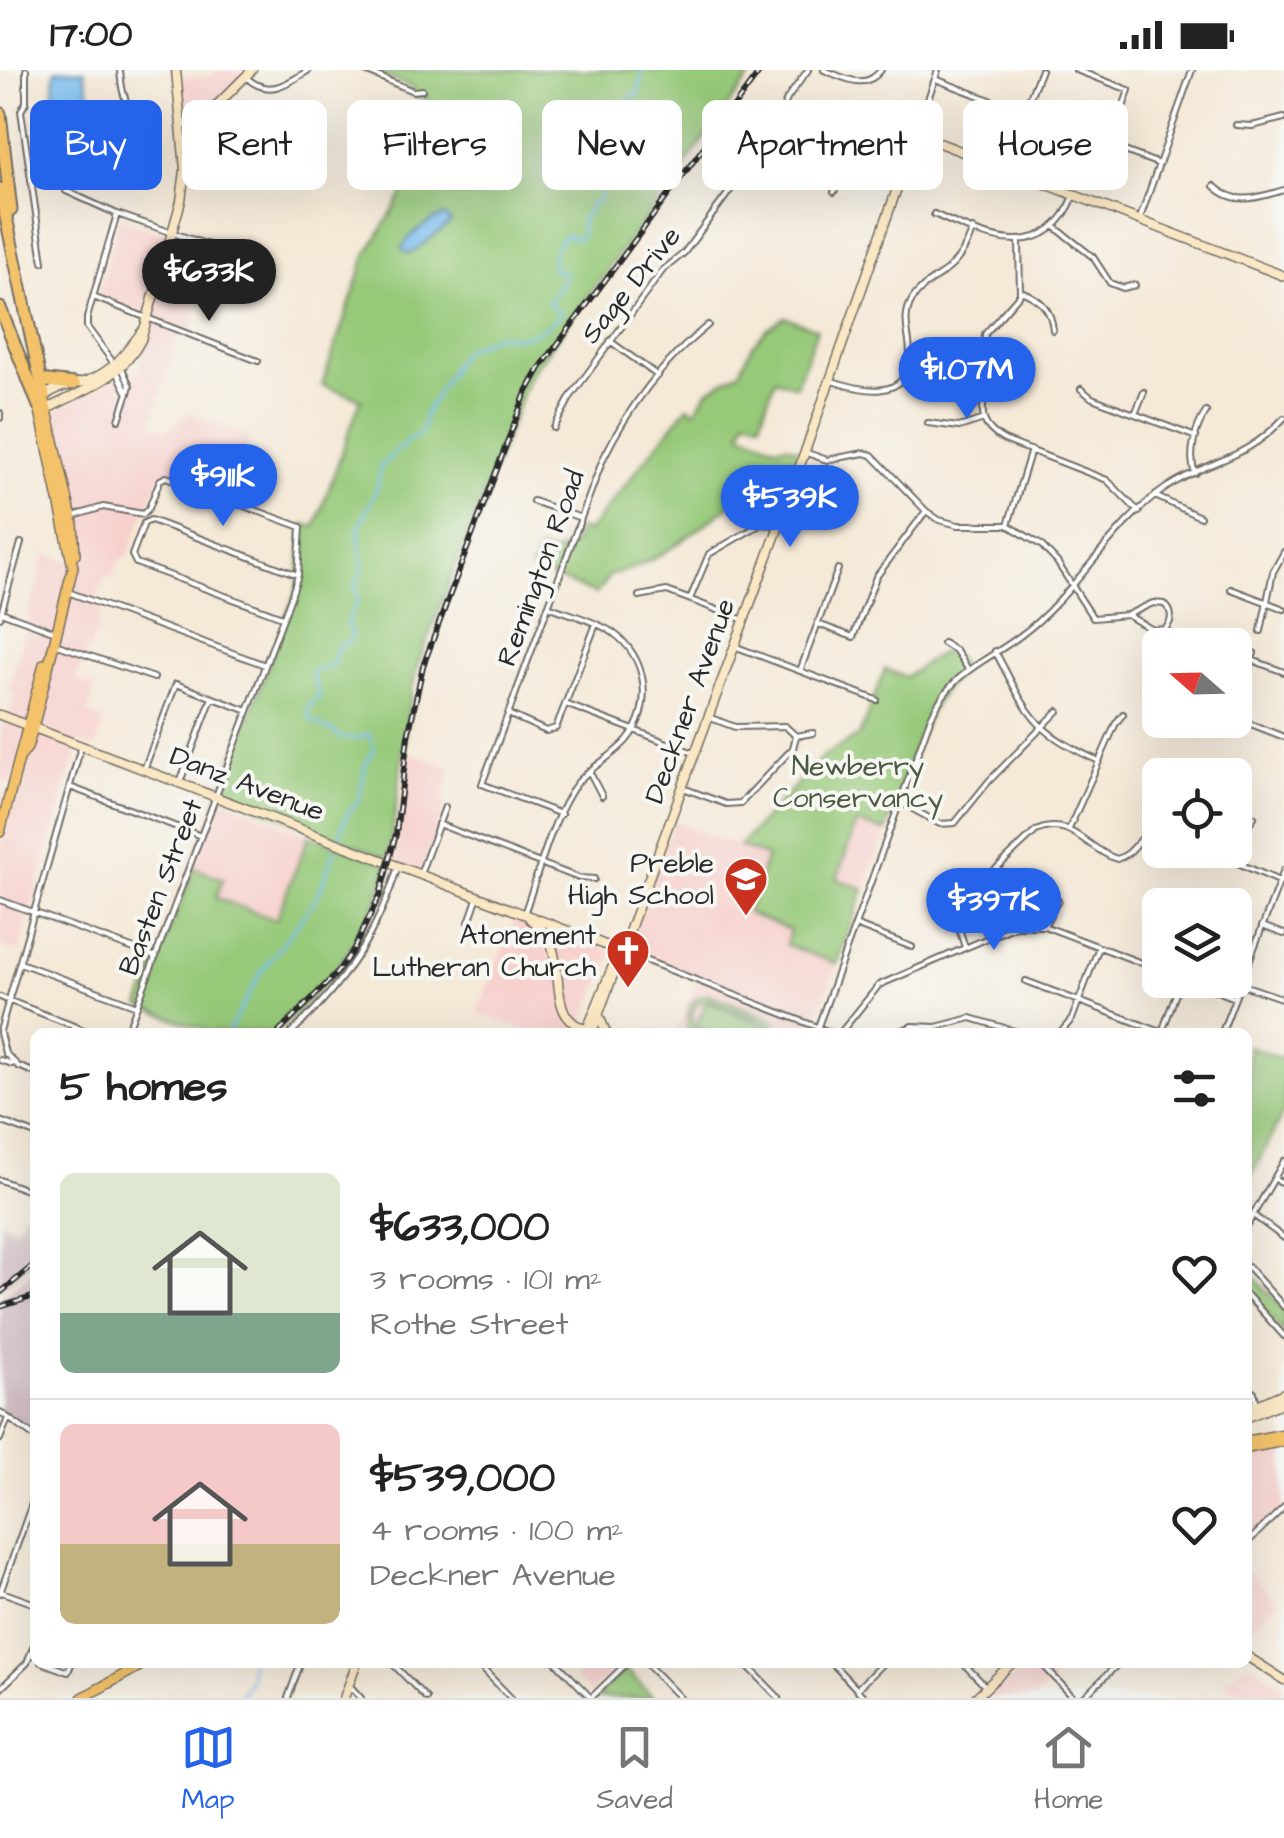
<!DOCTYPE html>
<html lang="en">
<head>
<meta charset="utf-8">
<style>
	:root { --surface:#fff; --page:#f6f6f6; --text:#222; --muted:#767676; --line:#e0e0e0; --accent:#2563eb }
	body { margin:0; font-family:"Architects Daughter",sans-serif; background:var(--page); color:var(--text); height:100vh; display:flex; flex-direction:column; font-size:38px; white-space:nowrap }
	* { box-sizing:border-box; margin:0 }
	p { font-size:32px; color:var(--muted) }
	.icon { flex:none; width:55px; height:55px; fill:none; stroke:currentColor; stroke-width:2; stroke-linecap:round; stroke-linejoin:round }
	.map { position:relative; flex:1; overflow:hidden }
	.details { position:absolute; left:30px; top:958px; width:1222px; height:640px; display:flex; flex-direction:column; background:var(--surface); border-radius:15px; box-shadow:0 10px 40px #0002 }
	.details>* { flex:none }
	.hud { position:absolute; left:30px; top:30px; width:1225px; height:90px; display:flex; gap:20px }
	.needle { width:65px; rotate:290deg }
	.fabs { position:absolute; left:1142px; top:558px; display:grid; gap:20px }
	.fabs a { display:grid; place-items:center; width:110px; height:110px; border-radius:15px; background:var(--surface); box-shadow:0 10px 40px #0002; font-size:50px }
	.price { position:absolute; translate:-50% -85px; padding:0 22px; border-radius:35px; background:var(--accent); color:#fff; font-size:32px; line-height:65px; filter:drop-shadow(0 2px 5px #0008) }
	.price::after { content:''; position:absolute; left:50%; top:60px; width:30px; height:22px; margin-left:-15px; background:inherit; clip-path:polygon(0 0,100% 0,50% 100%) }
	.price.active { background:#222; color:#fff }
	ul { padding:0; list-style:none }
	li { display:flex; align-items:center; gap:30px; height:250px; padding:0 30px }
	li+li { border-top:2px solid var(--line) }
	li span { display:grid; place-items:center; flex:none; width:280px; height:200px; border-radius:15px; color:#555 }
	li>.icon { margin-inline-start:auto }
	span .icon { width:120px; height:120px; fill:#fffc; stroke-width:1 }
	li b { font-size:42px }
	h2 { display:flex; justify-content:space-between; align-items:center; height:120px; padding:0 30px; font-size:42px }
	.pill { padding:0 35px; border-radius:15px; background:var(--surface); box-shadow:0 10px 40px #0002; font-size:35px; line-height:90px }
	.pill.active { background:var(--accent); color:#fff }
	.status { display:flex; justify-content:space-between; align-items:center; height:70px; padding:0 50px; background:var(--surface); direction:ltr }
	.status svg { height:28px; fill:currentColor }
	.dock { display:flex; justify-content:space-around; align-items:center; height:140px; border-top:2px solid var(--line); background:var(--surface); font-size:28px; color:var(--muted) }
	.dock a { display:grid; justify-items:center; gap:5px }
	.dock .active { color:var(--accent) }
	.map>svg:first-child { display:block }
</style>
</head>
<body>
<div class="status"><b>17:00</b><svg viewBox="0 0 49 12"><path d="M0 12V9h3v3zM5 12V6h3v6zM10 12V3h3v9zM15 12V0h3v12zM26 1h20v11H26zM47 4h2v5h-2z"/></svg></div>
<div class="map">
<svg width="1284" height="1628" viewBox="0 0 1284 1628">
	<rect width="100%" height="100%" fill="#f6f6f2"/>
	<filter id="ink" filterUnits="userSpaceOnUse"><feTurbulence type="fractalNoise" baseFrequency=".01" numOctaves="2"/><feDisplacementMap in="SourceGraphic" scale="20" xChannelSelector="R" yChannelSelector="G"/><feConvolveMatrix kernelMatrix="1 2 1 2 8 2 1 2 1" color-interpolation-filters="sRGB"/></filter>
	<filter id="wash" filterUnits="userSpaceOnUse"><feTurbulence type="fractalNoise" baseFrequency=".0048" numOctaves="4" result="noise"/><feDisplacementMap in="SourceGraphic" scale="40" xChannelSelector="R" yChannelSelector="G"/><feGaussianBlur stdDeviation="2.25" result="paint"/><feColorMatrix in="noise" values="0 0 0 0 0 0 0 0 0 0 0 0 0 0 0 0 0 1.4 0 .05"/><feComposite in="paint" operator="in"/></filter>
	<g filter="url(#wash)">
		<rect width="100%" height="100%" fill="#f5e9d7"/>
		<path fill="#f7d0cc" d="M217,0H238L245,7L203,49L182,55L177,7H209Z
			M119,149L215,180L191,261L181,258L151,354L166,360L191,343L249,367L232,427L170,404L159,408L126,489L120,487L112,508L105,506L94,535L102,539L90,582H87L76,610L94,617L88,645L105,651L95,678L79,672L19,882L0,877V775L9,747L0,743V721L15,726L18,716L0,709V651L7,652L15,625L8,622L45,484L79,494L78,457L54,341L113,309H120L125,319L124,327L128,328L143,286L151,246L98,224Z
			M409,682L453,699L443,730L445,737L420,804L394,794Z
			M216,726L309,765L276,850L216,828L193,798L186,817L179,826Z
			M673,751L806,802L819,770L858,752L886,761L812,962H676L698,908L627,878Z
			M516,847L552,856L612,881L581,962H529L477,943Z
			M1284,1371V1437L1248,1472V1378Z
			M1248,1500L1277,1532L1248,1563Z
			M1248,1592L1284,1614L1276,1628H1239L1241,1623L1222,1612Z
			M586,1593H624L590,1623L575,1609L588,1596Z
			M1013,1593H1071L1034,1628H975Z"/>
		<path fill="#d2bec3" d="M35,1130V1192L0,1220V1151L17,1158L24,1142L29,1143Z
			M35,1198V1367L0,1342V1227Z"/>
		<path fill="#97c979" stroke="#617a52" stroke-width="2.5" d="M369,0H755L529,306L418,594C401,657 402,724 387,788L221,722L298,516L304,454L315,457L361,329L322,315L366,186L453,41L412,24L413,18Z
			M785,247L817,259L796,316L775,309L760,352L747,348L741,362L776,376L786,375L802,380L783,432L750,420C707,451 662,494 610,505L596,524L531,499L539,480L553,484L574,473L579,459L588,462L688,336L695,341L709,320L740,301L753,274L767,259Z
			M942,582L956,586L962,599C919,641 906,706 886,761L856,753L837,809L864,819L837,894L786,875L790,860L747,843L767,787L739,776L823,686L859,666L885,599L905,607Z
			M309,765L388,794C372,864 326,915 276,962H210L140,936L194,798L223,809L216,828L276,850Z
			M709,924L771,948L781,962H766L768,953L709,929L697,934L692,944L695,956L703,962L687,961C690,944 684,928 709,924Z
			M707,931L766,956L764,962H708L696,956Z
			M1248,976L1280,988L1284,986V1041L1248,1112Z
			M1248,1200L1284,1240V1263L1248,1223Z
			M625,1599L654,1628H595Z"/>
		<path fill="#7abff1" stroke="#52758e" stroke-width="2.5" d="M55,0H84L90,27L110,68L106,75L76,79C47,61 54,30 55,0Z
			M445,146L451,152L447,156L411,183L405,182L402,178C411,163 428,150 445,146Z"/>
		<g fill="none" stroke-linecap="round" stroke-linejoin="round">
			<path stroke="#7abff1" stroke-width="2.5" d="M339,766L348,742L359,730L366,693L375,680L369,664L360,668H341C331,656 318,658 309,648V636L320,626L311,604L314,600L332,597L337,577L350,571L352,563L346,555L358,531L355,517L363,498L358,460L378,415L380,397L410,369L421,364L425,344L462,281L499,264C521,273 545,261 561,243L548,233L565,208L563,201L553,200C550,187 555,174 566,165L576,169L581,165V148L586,146L590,135L598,132L607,105L620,88V70L628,67L635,57L626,33L629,27L638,25L643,0
				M228,962L262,901L318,826L335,779
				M239,1628L250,1610V1592"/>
		</g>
	</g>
	<g filter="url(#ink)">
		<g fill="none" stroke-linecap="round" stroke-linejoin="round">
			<defs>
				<path id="street" d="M26,0V32L21,41L43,192
					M363,0L413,21L422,20
					M824,0C845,8 865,21 881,0
					M1076,0L1129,20L1110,75
					M247,8C269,28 288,13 309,0
					M935,9L1159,94
					M1024,42L1041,0
					M1236,55L1252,56L1284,48
					M916,64L938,0
					M772,66L898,114
					M76,103L96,111L104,104L131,97C149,70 132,52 124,25C121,17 121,9 120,0
					M1214,116C1236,137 1258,127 1284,120
					M66,121L117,144L232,183
					M834,122L847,95
					M934,144C986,168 1046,195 1074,126
					M1139,151L1192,0
					M1055,157L1093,187L1110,213L1123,218L1135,215
					M1019,172L1020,224L985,264C984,278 986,292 986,306C986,334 971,351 1004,370L1107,410L1139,442
					M1021,221C1040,229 1051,238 1053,260
					M93,227L258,291
					M610,271L658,306
					M115,295L87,257V248L117,144
					M117,302L128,324
					M986,306L1011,301
					M829,310C859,320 909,334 910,284C910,265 901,248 912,230C920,216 936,209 948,199C961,188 967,175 973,159
					M1081,319L1092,328L1196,367
					M0,343V348
					M1135,344L1144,322
					M119,350L130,316L121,296
					M928,353L959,357L984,349
					M554,358L571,326L663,200L684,183L775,60L787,29L808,0
					M804,382L827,390L864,383L872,385L926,441L939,450L958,455H1008L1041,475L1057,492L1093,548L1127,545
					M1195,403C1188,385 1195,358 1206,342
					M1155,426L1200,447
					M533,431L581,448
					M787,432L818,436L839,432
					M71,447L103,437L143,444L149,438L160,410L166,407L301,457L298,505L291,527L127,962
					M1008,455L1031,380
					M1231,519L1284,539
					M68,522L265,595
					M639,526L667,521L744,550
					M690,529L709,484L761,454L776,455
					M1153,533L1164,534C1173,541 1173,551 1165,559L1153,560L1127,545Z
					M1,542L53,561
					M0,547L21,473
					M282,547L136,493L132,485L144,453L151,450L298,505
					M818,554L853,567L876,507L926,441
					M1261,561L1273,502L1284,482
					M943,573L956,581L968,599
					M55,574L154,608
					M734,576L877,630
					M995,581C1029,644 1031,661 1099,691
					M1252,590L1284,602
					M1249,596L1254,583
					M800,601L838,499
					M1235,629L1237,623
					M568,635L694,683
					M1235,642L1243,651L1284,667
					M508,644L546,661L556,658L596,554
					M708,647L735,657L785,656L796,666
					M796,666L813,663
					M145,697L176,614L248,641
					M589,701L602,726
					M180,712L212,628
					M70,717L201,766
					M683,718L726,734L741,733L793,678L796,666
					M900,732L940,754L955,753L989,711L1058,641
					M561,744L482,714L603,389C628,338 664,291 708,255
					M438,754L579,808L594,809
					M1069,759L1116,653L1123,644
					M1235,778L1242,762L1254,747
					M1208,780L1279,811
					M420,804L445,737
					M0,830L156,887
					M1167,834L1169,835
					M524,844C538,805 549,758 571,722C584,699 610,690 627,670C654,637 648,587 612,562C593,550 569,544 548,536
					M469,852L478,826
					M855,855L912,877
					M1044,856L1058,830
					M1262,856L1284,864
					M965,877L956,850L963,830L1036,761C1071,745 1087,780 1117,789C1136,784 1140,761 1160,758
					M621,881L830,962
					M20,893L137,936
					M1188,910L1235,928
					M1026,911L1161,962
					M1240,914L1284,929
					M0,927L89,962
					M0,961L81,677
					M292,962C343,915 378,863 398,796
					M816,962L931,647C952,601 983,594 1020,566C1075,526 1111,455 1166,418C1209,389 1244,392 1284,348
					M841,962L879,915L1016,856H1044L1160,900
					M899,962L912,956L936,957L971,948L1018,962
					M1061,962L1072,949L1099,877
					M1162,962L1181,910
					M1222,962L1284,800
					M0,963L5,983L19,997
					M0,990L12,994
					M21,997L35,1003
					M0,1051L35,1064
					M1275,1109L1284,1113
					M0,1110L35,1123
					M1253,1145L1284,1168
					M1248,1154L1284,1091
					M1248,1197L1284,1237
					M1248,1226L1284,1266
					M1253,1335L1256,1330L1254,1322
					M0,1342L35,1367
					M0,1369L8,1348
					M1248,1472L1284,1437
					M2,1522L35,1534
					M0,1523L35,1425
					M41,1592L68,1602L72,1592
					M391,1592L426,1628
					M476,1592L511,1628
					M556,1592L591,1628L628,1592
					M645,1592L680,1628
					M744,1592L779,1628
					M831,1592L865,1628
					M962,1592L986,1617
					M1040,1592L1074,1628
					M349,1615L361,1628
					M0,1619L27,1593L35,1572
					M857,1619L884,1592
					M288,1628L301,1592
					M1083,1628L1120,1592"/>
				<path id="secondary" d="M182,55L203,49L252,0
					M43,328C56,315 73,316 89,310C115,300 127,281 143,260
					M43,338L53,336C88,318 122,307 141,270L181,131L185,100L176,0
					M0,645L621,881
					M530,849C580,881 534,950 593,961
					M599,946L606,962
					M586,962L612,898
					M592,962L779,456L916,64L1284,206
					M1248,1339L1284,1323
					M1248,1347L1284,1332
					M1248,1587L1284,1610
					M344,1628L357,1592
					M975,1628L1013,1592"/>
				<path id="primary" d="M44,327L73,453L75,484
					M21,686L27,678L33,658L73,497L39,336
					M0,762L44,594
					M1248,1371L1284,1364
					M1248,1378L1284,1371
					M82,1628L147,1592"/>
				<path id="highway" d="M0,43L11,140
					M0,119L44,327
					M0,238L39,336
					M40,310L74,314"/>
			</defs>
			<use href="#street" stroke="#726e67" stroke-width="8"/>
			<use href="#secondary" stroke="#726e67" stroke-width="11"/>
			<use href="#primary" stroke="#726e67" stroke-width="12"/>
			<use href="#highway" stroke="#726e67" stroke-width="15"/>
			<use href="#street" stroke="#fff" stroke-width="4"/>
			<use href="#secondary" stroke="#fae7c3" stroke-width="8"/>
			<use href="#primary" stroke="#f3c26a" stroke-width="9"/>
			<use href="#highway" stroke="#f3c26a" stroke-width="11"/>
			<defs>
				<path id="rail" d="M279,962L335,905L353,880L380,825L396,764L408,666L423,596L525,325L540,298L761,0
					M0,1223L35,1194
					M0,1237L35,1226"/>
			</defs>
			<use href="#rail" stroke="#2b2b2b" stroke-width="6"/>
			<use href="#rail" stroke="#f6f6f2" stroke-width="2.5" stroke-dasharray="8" stroke-linecap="butt"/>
		</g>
	</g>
	<defs>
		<symbol id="school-pin" viewBox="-11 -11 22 30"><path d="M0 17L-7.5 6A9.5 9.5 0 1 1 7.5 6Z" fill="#c8321e" stroke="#f6f6f2"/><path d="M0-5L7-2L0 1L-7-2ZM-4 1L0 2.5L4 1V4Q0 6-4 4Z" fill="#fff"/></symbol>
		<symbol id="church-pin" viewBox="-11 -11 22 30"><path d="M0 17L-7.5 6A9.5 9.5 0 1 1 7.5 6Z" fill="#c8321e" stroke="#f6f6f2"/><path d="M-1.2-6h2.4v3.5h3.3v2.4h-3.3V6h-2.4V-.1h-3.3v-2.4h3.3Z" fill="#fff"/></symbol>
	</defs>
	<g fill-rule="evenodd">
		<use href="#school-pin" x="721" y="784" width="50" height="68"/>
		<use href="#church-pin" x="603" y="856" width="50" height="68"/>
	</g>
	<g text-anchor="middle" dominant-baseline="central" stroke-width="8" stroke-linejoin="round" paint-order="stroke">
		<g font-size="28" fill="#2b2b2b" stroke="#f6f6f2">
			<text transform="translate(631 215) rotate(-51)">Sage Drive</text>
			<text transform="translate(541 498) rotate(-70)">Remington Road</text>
			<text transform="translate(690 631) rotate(-70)">Deckner Avenue</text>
			<text transform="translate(247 714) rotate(21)">Danz Avenue</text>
			<text transform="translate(161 817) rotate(-69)">Basten Street</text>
		</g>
		<g font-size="28" fill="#4b5a42" stroke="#f6f6f2">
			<text x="858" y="696">Newberry<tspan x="858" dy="32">Conservancy</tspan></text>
		</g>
		<g font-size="28" fill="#2b2b2b" stroke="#f6f6f2" text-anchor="end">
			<text x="714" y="793">Preble<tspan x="714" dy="32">High School</tspan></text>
			<text x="596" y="865">Atonement<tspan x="596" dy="32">Lutheran Church</tspan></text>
		</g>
	</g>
</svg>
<div class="fabs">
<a><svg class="needle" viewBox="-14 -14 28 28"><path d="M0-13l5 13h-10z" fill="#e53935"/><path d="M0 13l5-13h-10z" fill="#767676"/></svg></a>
<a><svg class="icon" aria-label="locate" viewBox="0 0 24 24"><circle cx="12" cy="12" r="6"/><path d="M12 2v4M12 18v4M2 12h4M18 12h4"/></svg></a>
<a><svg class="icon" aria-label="layers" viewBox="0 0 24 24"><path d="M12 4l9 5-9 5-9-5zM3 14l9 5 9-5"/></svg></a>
</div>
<b class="price active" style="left:209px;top:254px">$633K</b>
<b class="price" style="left:967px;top:352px">$1.07M</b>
<b class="price" style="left:223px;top:459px">$911K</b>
<b class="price" style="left:790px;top:480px">$539K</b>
<b class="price" style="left:994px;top:883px">$397K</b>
<div class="hud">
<a class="pill active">Buy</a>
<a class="pill">Rent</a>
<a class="pill">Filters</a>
<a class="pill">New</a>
<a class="pill">Apartment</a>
<a class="pill">House</a>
</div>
<section class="details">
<h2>5 homes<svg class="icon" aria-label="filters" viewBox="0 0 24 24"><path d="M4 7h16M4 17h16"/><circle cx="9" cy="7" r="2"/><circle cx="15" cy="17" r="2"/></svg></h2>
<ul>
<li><span style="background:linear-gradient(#dfe7d0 70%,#7fa58c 0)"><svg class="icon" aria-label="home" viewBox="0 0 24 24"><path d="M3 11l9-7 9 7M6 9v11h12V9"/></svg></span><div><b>$633,000</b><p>3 rooms · 101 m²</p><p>Rothe Street</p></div><svg class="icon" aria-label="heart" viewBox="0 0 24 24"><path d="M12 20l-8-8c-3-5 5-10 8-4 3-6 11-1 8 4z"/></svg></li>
<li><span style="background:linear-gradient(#f6c9c9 60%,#c2b280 0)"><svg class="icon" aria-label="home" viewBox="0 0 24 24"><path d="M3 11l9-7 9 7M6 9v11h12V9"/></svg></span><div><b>$539,000</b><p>4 rooms · 100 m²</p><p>Deckner Avenue</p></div><svg class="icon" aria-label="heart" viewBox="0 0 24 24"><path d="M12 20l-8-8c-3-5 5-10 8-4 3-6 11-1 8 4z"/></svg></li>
</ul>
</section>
</div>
<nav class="dock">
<a class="active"><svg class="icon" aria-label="map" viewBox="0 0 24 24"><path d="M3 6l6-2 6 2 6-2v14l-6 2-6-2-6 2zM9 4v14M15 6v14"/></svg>Map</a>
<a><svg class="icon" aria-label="saved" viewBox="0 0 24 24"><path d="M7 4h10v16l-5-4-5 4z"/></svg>Saved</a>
<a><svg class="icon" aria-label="home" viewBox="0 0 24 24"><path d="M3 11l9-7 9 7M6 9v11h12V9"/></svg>Home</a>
</nav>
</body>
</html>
